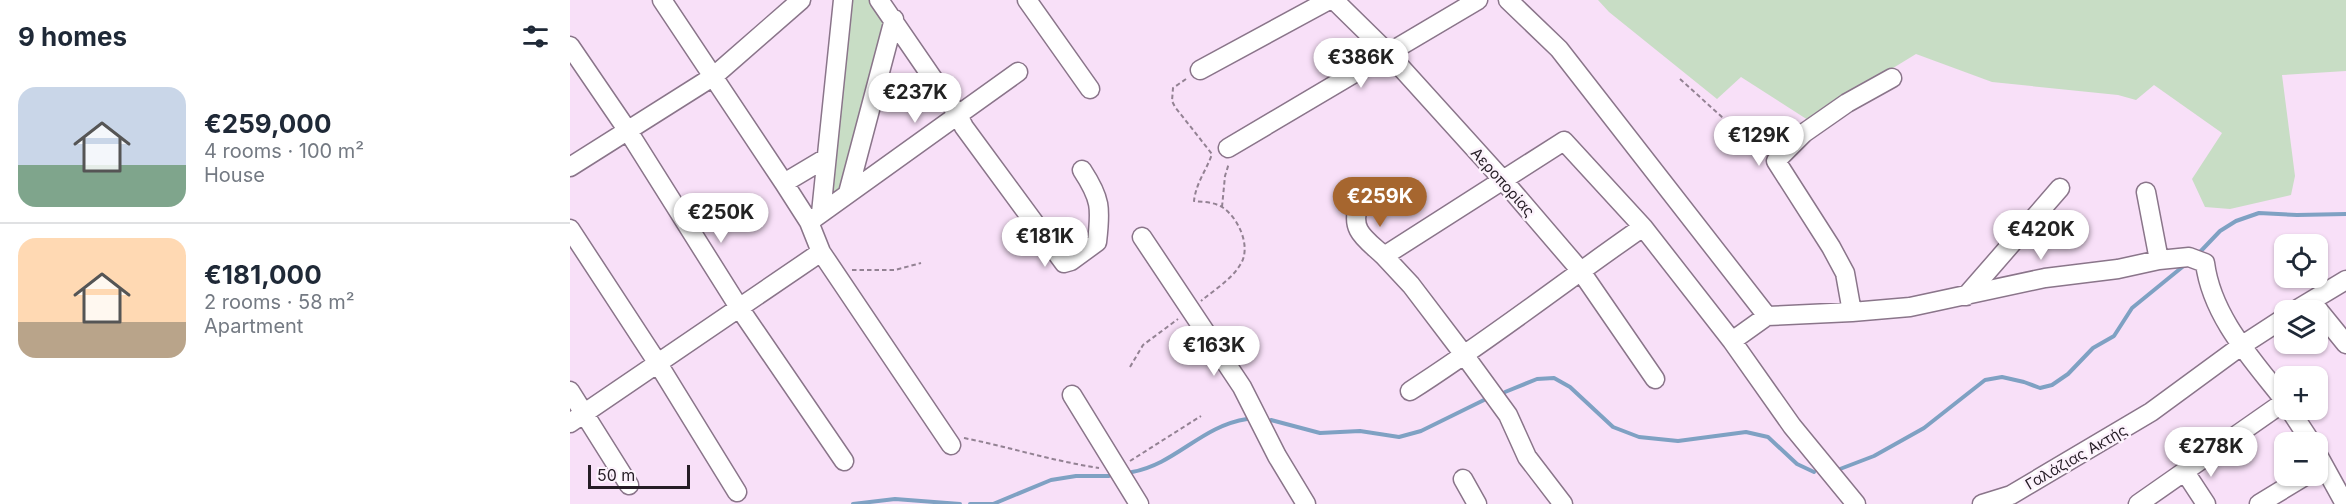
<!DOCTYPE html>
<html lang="en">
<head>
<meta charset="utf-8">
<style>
	:root { --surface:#fff; --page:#f2f2f3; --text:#1f2937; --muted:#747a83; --line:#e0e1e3; --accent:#a6662f }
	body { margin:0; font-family:Inter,sans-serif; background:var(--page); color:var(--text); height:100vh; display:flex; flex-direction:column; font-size:22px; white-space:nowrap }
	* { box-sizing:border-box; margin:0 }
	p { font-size:20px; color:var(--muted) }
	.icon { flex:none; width:33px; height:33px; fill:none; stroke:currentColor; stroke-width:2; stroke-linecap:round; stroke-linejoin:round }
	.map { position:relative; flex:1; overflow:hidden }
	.drawer { display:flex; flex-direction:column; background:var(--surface); width:570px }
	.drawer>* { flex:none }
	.fabs { position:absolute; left:1704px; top:234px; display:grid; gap:12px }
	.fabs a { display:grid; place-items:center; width:54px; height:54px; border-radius:12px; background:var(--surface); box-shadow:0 2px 4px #0004; font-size:30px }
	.scale { position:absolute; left:18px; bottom:15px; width:102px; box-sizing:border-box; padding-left:6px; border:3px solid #251c25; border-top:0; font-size:16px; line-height:21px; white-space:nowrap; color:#251c25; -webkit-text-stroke:4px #fcf2fc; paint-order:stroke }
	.price { position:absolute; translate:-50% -51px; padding:0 14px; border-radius:21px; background:#fff; color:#222; font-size:20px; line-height:39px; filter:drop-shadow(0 2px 3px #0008) }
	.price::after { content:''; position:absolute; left:50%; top:36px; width:18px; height:14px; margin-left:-9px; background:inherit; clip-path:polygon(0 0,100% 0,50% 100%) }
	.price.current { background:var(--accent); color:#fff }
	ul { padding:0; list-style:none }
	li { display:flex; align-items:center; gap:18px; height:150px; padding:0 18px }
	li+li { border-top:2px solid var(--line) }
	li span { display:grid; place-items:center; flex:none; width:168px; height:120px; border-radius:18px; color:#555 }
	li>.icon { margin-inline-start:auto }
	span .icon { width:72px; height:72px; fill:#fffc; stroke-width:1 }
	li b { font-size:26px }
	h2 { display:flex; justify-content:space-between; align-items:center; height:72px; padding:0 18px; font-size:26px }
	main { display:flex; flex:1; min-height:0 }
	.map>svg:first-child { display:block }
</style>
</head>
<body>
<main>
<section class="drawer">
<h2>9 homes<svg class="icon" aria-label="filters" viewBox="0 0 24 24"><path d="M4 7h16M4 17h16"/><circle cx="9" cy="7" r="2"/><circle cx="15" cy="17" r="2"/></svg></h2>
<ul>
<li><span style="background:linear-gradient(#c9d6e8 65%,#7fa58c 0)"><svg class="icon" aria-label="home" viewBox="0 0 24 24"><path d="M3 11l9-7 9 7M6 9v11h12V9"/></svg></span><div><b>€259,000</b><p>4 rooms · 100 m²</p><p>House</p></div></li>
<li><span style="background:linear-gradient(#ffd9b3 70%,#b9a48a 0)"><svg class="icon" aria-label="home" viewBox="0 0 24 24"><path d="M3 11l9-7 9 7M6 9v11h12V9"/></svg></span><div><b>€181,000</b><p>2 rooms · 58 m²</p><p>Apartment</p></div></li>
</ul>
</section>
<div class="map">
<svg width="1776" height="504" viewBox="0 0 1776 504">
	<rect width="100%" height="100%" fill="#f8e0f8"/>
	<path fill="#c8ddc5" d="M279,0H302L316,20L274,189L258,200Z
		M1028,0H1776V71L1712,75L1725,176L1721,195L1660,209L1635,207L1622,179L1652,133L1584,85L1566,100L1548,95L1422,82L1346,54L1238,120L1171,77L1147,99L1039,12Z"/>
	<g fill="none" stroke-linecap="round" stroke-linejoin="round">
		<path stroke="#7fa1c3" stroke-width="4" d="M1629,253L1650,231L1666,221L1689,213L1727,215L1776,214
			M935,392L967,379L984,378L1000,387L1043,427L1069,437L1108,441L1176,432L1198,437L1227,464L1244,472
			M701,420L750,433L790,431L829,437L851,431L914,400
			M1270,469L1304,456L1354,428L1415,380L1432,377L1454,382L1470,388L1482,385L1498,374L1523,348L1544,336L1562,308L1616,264
			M562,472C606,464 631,426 677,419
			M283,504L325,499L390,504
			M400,504H423L481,480L506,476H539"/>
		<defs>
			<path id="minor" d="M457,0L520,89
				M764,0L817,52L932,179L1010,270L1085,379
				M938,0L989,49L1197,316L1162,341
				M0,46L58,131L170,309L274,461
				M630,70L759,0
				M448,72L388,115L394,127L494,263L501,261L527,242C531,208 531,199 512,170
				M658,148L908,0
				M0,167L144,76L231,0
				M214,183L256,158
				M1576,192L1589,260
				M278,193L324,19
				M789,204C779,231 796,239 814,256
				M251,213L273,0
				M239,222L388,115L309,0
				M0,229L87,362L167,492
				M572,237L672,387L707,456L736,504
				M251,252L381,445
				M1396,296L1490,188
				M1741,301L1776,344
				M1726,310L1776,280
				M1282,312L1275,273L1261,247L1206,161L1234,133L1277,103L1322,78
				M1197,316L1282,312L1340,307L1475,278L1548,269L1589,260L1619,257L1635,263C1642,317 1682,359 1714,400
				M0,391L59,485
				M840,391C920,340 995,281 1073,227L1162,341L1222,426L1286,504
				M502,395L569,504
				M1720,410L1741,442
				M0,423L251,252L239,222L214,183L92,0
				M1748,455L1775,504
				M1615,472L1636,504
				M893,479L907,504
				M993,504L957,457L938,415L895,356L841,285L814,256L994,141L1073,227
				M1412,504L1441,495L1581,412L1671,346L1714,318
				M1568,504L1714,402
				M1689,504L1735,476"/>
		</defs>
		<use href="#minor" stroke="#8a758a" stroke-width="21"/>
		<path stroke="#938293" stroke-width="2" stroke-dasharray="4.5 3" stroke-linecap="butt" d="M616,79L603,88L602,101L605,107L642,154C636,171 626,183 624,201C633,202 644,202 652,207C669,218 682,248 670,265C661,280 644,290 631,301
			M1110,79L1152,117L1195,150
			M652,207L655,176L659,163
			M282,270H325L351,263
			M560,367L573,345L608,319
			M394,438C439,447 483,461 529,468
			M560,461L631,416"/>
		<use href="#minor" stroke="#fff" stroke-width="18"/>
	</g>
	<g text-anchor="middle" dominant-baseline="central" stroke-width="5" stroke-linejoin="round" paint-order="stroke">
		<g font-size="15" fill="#251c25" stroke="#fcf2fc">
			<text transform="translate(933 182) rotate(48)">Αεροπορίας</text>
			<text transform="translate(1506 457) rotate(-30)">Γαλάζιας Ακτής</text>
		</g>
	</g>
</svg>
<div class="fabs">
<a><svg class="icon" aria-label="locate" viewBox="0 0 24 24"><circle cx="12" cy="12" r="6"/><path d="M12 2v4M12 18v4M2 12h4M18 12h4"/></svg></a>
<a><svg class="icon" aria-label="layers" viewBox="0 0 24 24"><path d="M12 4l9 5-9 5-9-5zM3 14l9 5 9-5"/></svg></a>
<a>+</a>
<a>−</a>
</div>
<div class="scale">50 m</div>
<b class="price" style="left:791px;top:89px">€386K</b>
<b class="price" style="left:345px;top:124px">€237K</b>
<b class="price" style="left:1189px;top:167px">€129K</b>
<b class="price current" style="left:810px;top:228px">€259K</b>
<b class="price" style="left:151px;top:244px">€250K</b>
<b class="price" style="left:1471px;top:261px">€420K</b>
<b class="price" style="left:475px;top:268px">€181K</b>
<b class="price" style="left:644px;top:377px">€163K</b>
<b class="price" style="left:1641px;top:478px">€278K</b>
</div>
</main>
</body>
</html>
